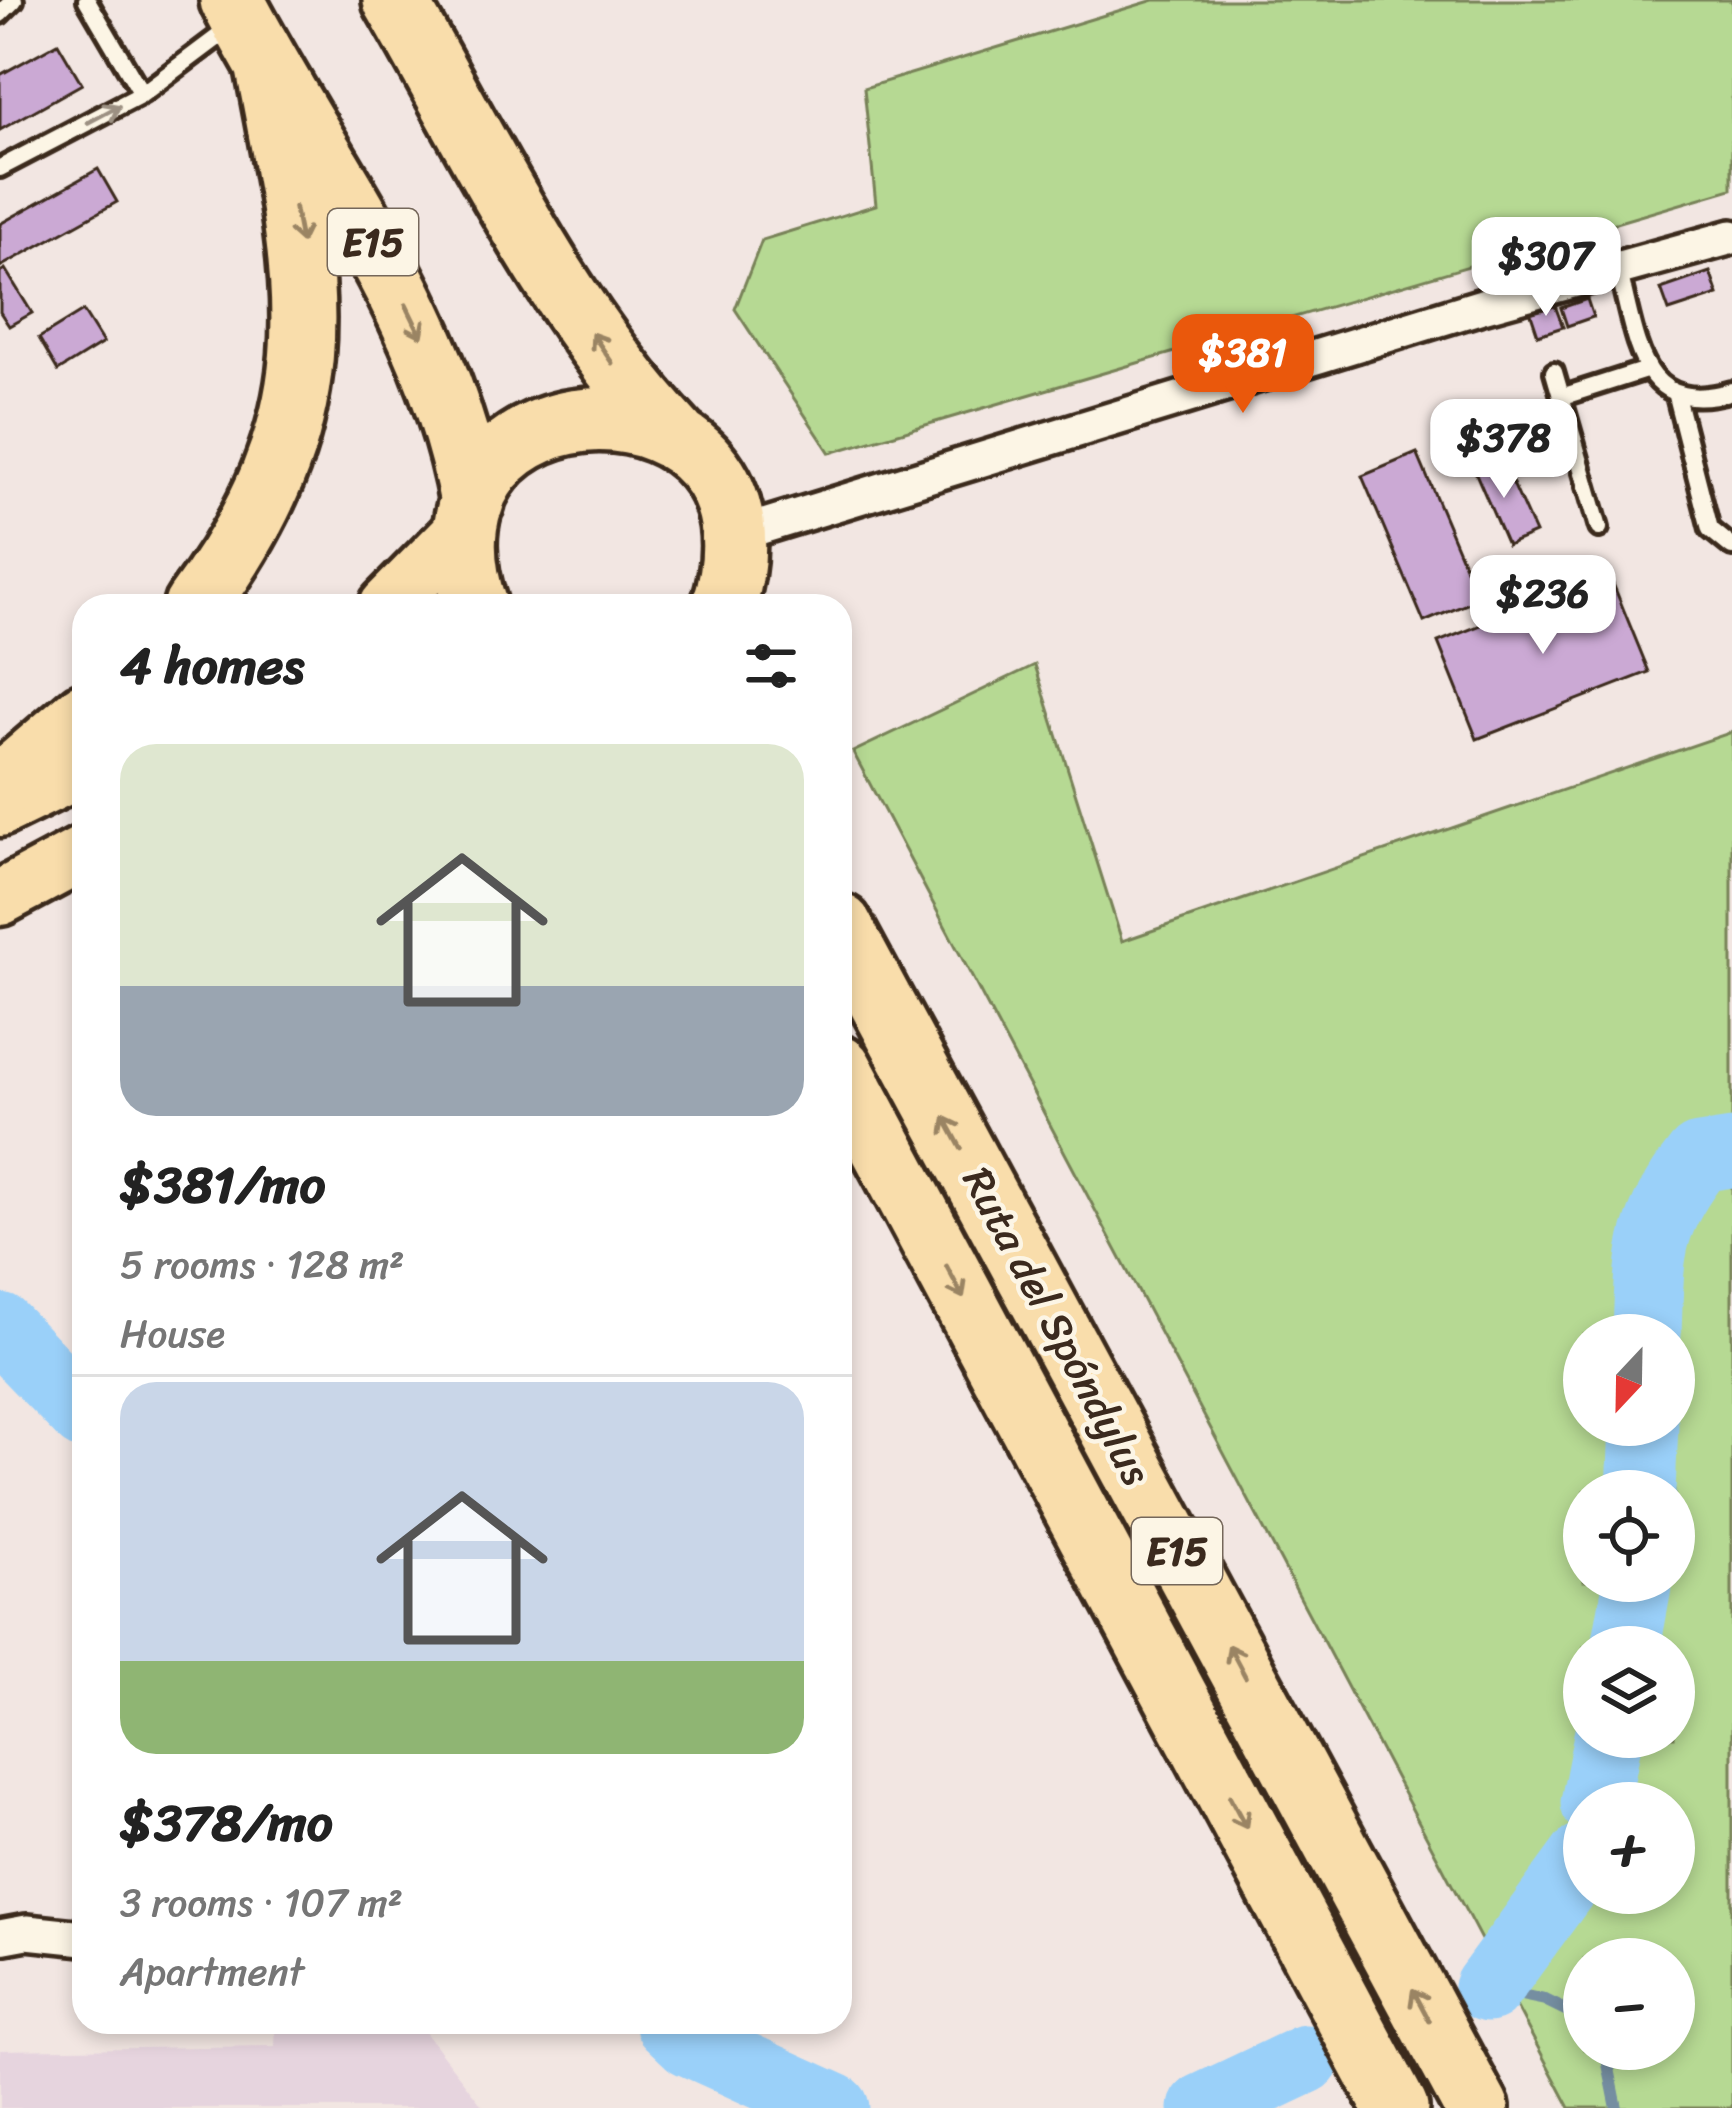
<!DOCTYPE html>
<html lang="en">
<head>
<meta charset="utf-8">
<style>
	:root { --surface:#fff; --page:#f6f6f6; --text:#222; --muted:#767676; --line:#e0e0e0; --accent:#ea580c }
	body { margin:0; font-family:Sriracha,sans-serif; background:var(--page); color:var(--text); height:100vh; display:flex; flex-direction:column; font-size:45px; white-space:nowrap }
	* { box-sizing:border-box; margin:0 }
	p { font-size:39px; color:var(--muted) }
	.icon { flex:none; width:66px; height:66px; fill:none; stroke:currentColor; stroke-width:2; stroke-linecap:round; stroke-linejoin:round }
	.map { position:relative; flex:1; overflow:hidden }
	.drawer { position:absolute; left:72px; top:594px; width:780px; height:1440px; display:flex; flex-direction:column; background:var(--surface); border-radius:36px; box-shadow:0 6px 18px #0003 }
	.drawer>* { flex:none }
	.needle { width:78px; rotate:202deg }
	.fabs { position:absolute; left:1563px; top:1314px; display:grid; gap:24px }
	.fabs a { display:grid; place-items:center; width:132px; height:132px; border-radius:50%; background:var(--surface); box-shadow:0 6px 18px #0003; font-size:60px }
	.price { position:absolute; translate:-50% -102px; padding:0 27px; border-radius:24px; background:#fff; color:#222; font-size:39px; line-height:78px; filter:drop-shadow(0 3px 6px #0008) }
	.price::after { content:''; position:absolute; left:50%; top:72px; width:36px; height:27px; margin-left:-18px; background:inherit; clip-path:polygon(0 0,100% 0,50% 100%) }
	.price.active { background:var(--accent); color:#fff }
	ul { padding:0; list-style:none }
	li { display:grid; align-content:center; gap:24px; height:636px; padding:0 48px }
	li+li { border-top:3px solid var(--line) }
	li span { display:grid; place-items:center; height:372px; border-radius:36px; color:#555 }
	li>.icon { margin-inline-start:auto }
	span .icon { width:216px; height:216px; fill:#fffc; stroke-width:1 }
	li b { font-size:51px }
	h2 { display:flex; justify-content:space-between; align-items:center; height:144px; padding:0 48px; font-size:51px }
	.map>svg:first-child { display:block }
</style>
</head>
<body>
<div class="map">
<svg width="1732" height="2108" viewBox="0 0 1732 2108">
	<rect width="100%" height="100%" fill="#f2e6e2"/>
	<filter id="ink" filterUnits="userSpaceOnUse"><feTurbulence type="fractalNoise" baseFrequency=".00833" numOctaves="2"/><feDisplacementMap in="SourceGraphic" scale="24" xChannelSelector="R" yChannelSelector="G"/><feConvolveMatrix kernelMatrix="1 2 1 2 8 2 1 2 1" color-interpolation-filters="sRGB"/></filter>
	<g filter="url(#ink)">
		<path fill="#e6d4de" d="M276,2022L421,2027L484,2108H0V2050L275,2046Z"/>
		<path fill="#b6d993" stroke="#788258" stroke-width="3" fill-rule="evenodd" d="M1154,0H1732V189L830,453L735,309L762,240L876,205L864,88Z
			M1035,665L1122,941L1732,732V2108H1570L853,752ZM1584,1335H1674V1425H1584ZM1584,1491H1674V1581H1584ZM1584,1647H1674V1737H1584ZM1584,1803H1674V1893H1584ZM1584,1959H1674V2049H1584Z"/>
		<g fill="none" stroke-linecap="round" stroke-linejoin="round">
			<path stroke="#748ea1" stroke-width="12" d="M1488,1988L1545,2000L1584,2019
				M1605,2049L1617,2108"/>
			<path stroke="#9ad0f9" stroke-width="69" d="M0,1328L84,1415
				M1647,1335C1650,1253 1647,1225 1699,1158L1732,1153
				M1641,1491L1644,1425
				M1626,1647L1638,1581
				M1595,1803L1608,1737
				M1488,1988L1584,1857
				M669,2022L690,2042L835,2108
				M1203,2108L1306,2059"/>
		</g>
		<path fill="#cba9d4" stroke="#3b2a1e" stroke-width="3" d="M58,43L82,84L0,130V75Z
			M98,169L117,202L0,267V224Z
			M5,269L32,313L9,326L0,312V272Z
			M1710,272L1718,295L1669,311L1661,289Z
			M1587,299L1593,317L1567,326L1561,308Z
			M1554,303L1563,327L1538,335L1530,311Z
			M83,311L103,343L58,371L39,338Z
			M1417,453L1479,599L1424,622L1362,476Z
			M1501,457L1535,533L1507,545L1474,469Z
			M1609,574L1649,672L1477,739L1438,642Z"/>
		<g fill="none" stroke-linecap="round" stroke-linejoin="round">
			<defs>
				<path id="lane" d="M87,0L142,94
					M0,14L14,0
					M0,168L142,94L234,25
					M1618,269C1637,337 1638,419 1732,391
					M1554,372L1599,528
					M1676,396L1710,529L1732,547
					M1561,397L1646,370"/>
				<path id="street" d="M735,535L1482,306L1732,237
					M0,1937L27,1932L84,1938"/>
				<path id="primary" d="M387,606L465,527
					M0,809L84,768
					M0,898L84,853"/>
				<path id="highway" d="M232,0C319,168 438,311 472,502
					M395,0C481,149 557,311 675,437
					M196,606C341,411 310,289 268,68
					M475,606C394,362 801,353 724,606
					M0,787L84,715
					M840,926L1477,2108
					M840,1068L1396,2108"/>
			</defs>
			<use href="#lane" stroke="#3b2a1e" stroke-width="26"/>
			<use href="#street" stroke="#3b2a1e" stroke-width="42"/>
			<use href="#primary" stroke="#3b2a1e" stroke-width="63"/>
			<use href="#highway" stroke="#3b2a1e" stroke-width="72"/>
			<use href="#lane" stroke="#fcf5e5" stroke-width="16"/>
			<use href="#street" stroke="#fcf5e5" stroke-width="33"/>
			<use href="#primary" stroke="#f9ddab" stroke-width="54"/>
			<use href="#highway" stroke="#f9ddab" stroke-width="63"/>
		</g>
		<defs><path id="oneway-shaft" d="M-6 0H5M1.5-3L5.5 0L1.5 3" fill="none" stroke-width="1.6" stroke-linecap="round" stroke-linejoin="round" transform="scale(3)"/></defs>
		<use stroke="#9c9082" href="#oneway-shaft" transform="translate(104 114) rotate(-28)"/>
		<g stroke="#9a8464">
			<use href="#oneway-shaft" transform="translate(298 225) rotate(79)"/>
			<use href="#oneway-shaft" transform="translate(414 321) rotate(64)"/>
			<use href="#oneway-shaft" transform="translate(602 348) rotate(-124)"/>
			<use href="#oneway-shaft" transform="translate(953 1133) rotate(-118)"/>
			<use href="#oneway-shaft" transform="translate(955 1282) rotate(62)"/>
			<use href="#oneway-shaft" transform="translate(1237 1661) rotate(-118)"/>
			<use href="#oneway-shaft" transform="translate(1238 1812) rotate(62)"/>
			<use href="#oneway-shaft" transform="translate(1421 2005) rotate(-118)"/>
		</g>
	</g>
	<g text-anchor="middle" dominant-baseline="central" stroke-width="9" stroke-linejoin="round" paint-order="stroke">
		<g fill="#fcf5e5" stroke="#75675a" stroke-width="3">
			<rect x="328" y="209" width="90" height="66" rx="9"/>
			<rect x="1132" y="1518" width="90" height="66" rx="9"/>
		</g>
		<g font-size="39" font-weight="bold" fill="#3b2a1e">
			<text x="373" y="242">E15</text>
			<text x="1177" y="1551">E15</text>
		</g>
		<g font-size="42" fill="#3b2a1e" stroke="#fcf5e5">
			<text transform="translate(1057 1326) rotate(62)">Ruta del Spóndylus</text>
		</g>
	</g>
</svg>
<div class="fabs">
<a><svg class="needle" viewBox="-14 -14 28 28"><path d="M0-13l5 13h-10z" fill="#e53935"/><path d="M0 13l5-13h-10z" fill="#767676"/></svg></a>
<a><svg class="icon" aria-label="locate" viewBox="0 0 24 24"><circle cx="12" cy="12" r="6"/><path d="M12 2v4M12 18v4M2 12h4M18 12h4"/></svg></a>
<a><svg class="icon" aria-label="layers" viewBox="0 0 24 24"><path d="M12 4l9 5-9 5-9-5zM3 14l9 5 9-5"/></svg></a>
<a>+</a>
<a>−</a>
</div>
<b class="price" style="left:1546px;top:319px">$307</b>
<b class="price active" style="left:1243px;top:416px">$381</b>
<b class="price" style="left:1504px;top:501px">$378</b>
<b class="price" style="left:1543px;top:657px">$236</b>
<section class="drawer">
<h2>4 homes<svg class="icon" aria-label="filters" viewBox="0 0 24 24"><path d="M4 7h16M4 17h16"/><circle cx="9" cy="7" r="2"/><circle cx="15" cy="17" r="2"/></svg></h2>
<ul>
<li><span style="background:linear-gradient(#dfe7d0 65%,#9aa5b1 0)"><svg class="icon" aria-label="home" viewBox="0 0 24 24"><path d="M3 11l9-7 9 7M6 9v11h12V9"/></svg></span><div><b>$381/mo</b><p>5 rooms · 128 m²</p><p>House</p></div></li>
<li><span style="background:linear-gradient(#c9d6e8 75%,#8fb573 0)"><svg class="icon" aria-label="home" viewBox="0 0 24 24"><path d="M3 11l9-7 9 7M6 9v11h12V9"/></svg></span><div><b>$378/mo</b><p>3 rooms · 107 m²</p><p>Apartment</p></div></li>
</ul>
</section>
</div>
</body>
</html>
